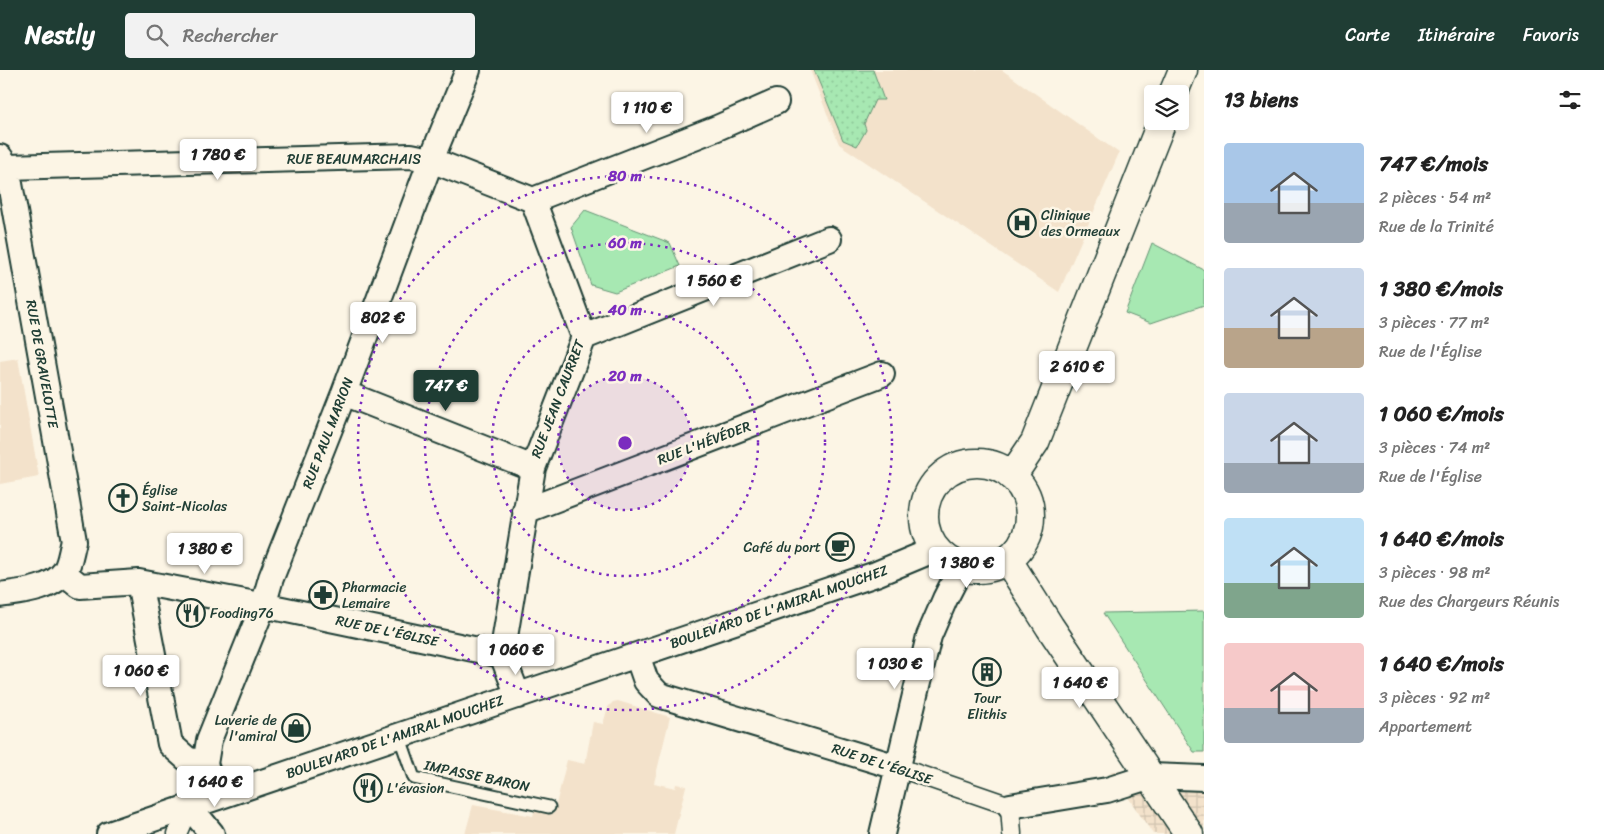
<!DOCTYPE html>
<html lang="fr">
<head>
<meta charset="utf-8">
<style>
	:root { --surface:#fff; --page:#f2f2f2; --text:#222; --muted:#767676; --accent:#1f3d34 }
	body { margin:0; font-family:Sriracha,sans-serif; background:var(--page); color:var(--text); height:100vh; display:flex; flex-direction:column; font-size:19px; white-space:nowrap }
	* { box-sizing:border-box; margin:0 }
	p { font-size:16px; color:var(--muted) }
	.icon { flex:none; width:28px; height:28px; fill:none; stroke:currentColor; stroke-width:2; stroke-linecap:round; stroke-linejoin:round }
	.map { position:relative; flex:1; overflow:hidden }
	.side { display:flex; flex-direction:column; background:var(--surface); width:400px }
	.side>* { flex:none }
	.tools { position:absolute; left:1144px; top:15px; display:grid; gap:10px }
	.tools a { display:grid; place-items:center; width:45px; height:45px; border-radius:5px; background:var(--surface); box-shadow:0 2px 8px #0003; font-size:25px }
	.price { position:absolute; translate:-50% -42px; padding:0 11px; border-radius:5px; background:#fff; color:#222; font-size:16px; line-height:32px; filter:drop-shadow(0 1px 2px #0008) }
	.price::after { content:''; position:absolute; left:50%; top:30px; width:15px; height:11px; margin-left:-8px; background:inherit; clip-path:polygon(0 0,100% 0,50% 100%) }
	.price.current { background:var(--accent); color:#fff }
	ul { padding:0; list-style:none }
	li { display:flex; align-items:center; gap:15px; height:125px; padding:0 20px }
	li span { display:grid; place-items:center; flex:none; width:140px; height:100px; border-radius:5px; color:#555 }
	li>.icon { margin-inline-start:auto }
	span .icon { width:60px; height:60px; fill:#fffc; stroke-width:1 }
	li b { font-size:21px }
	h2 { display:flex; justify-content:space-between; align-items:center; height:60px; padding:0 20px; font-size:21px }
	header { display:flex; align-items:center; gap:30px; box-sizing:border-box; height:70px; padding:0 25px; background:var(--accent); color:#fff }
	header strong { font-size:24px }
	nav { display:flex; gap:28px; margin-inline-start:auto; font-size:18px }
	.search { width:350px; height:45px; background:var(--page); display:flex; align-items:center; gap:12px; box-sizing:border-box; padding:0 18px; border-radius:5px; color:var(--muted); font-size:19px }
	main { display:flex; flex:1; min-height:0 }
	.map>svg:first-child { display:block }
</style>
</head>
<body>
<header>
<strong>Nestly</strong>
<div class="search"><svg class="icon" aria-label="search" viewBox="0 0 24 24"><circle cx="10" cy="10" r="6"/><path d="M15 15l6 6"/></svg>Rechercher</div>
<nav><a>Carte</a><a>Itinéraire</a><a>Favoris</a></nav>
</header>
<main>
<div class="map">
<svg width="1204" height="764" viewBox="0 0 1204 764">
	<defs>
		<pattern id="industrial-grid" width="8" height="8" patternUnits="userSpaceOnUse" patternTransform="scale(1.25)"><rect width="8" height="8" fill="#f3e2cb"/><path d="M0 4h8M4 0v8" fill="none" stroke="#d0c3af"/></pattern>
		<pattern id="grass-dots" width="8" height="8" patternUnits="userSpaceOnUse" patternTransform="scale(1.25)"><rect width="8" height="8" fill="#a7e8b2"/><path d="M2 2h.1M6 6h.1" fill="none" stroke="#8fc89a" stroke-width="1.8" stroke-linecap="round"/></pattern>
	</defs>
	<rect width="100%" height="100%" fill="#fcf5e5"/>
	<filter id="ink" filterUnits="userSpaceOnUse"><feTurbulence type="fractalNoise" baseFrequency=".02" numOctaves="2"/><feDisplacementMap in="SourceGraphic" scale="10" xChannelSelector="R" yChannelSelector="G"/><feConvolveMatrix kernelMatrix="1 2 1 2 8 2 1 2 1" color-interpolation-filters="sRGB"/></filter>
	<g filter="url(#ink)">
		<path fill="#f3e2cb" d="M810,0H1002L1119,83L1059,222L839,74Z
			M18,288L39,407L0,414V291Z
			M618,631L670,647L654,713L675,718L676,714L686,716L674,764H465L473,735L533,746L535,739L554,743L567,690L585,694L593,652L603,654L608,637L613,632Z"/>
		<path fill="url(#industrial-grid)" d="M1204,700V764H1153L1110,701Z"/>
		<path fill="url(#grass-dots)" stroke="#639273" d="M814,0H873L884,30H875L864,54L866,60L857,76L843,70Z"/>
		<path fill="#a7e8b2" stroke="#639273" d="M585,140L670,173L680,196L615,222L591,215L571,157Z
			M1152,173L1204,200V235L1151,253L1125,243Z
			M1204,541V682H1194L1103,543Z"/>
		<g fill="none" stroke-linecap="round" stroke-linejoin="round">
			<defs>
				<path id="service" d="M399,665L414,708L549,737"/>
				<path id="pedestrian" d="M897,697L1010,736L1012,764
					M177,764L189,736"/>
				<path id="minor" d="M0,87L7,97L74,471C71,481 70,493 65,501C52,520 20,522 0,525
					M7,97L411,86L431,90L533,130L584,267L533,398L502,585
					M533,130L717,58L776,32
					M584,267L829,169
					M344,323L533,398
					M525,441L882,304
					M64,503L80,516L139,512L282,539L502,585
					M139,512L170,674L187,689L205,694
					M502,585L518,626
					M637,585L646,611L659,625L897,697
					M217,727L205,694L209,670L263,536L271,508L344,323L431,90L468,0
					M189,736L212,764
					M1010,736L1107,720L1151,706L1204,708
					M109,764L876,504L936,479
					M882,764L929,566L945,529L962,496"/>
				<path id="tertiary" d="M1173,24L1183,0
					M1012,406L1035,372L1162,51
					M1007,489L1050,557L1189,764"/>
				<path id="secondary" d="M924 446a53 53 0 1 1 106 0a53 53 0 1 1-106 0Z"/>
			</defs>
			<use href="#service" stroke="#1f3d34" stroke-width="15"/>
			<use href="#pedestrian" stroke="#1f3d34" stroke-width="21"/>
			<use href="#minor" stroke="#1f3d34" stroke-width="28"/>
			<use href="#tertiary" stroke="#1f3d34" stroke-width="31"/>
			<use href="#secondary" stroke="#1f3d34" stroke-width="31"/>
			<use href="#service" stroke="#fcf5e5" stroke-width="11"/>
			<use href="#pedestrian" stroke="#fcf5e5" stroke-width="18"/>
			<use href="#minor" stroke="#fcf5e5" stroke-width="24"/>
			<use href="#tertiary" stroke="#fcf5e5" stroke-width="28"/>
			<use href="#secondary" stroke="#fcf5e5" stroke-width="28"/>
		</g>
	</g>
	<circle cx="625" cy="373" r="67" fill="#7b2cbf" fill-opacity=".12"/>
	<g fill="none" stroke="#7b2cbf" stroke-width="2.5" stroke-dasharray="2.5 5">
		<circle cx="625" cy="373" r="67"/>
		<circle cx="625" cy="373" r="133"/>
		<circle cx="625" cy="373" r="200"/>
		<circle cx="625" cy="373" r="267"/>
	</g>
	<defs>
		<symbol id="hospital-ring" viewBox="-11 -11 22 22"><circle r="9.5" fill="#fcf5e5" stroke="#1f3d34" stroke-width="1.5"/><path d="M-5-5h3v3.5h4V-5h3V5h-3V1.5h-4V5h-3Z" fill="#1f3d34"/></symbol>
		<symbol id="church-ring" viewBox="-11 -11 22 22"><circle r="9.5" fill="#fcf5e5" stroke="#1f3d34" stroke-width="1.5"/><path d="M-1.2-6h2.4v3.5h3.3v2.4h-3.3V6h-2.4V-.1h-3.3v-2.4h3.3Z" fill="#1f3d34"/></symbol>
		<symbol id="cafe-ring" viewBox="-11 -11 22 22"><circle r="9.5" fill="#fcf5e5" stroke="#1f3d34" stroke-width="1.5"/><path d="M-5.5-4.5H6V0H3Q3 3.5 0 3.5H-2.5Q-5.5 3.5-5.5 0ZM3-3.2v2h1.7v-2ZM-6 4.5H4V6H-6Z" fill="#1f3d34"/></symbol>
		<symbol id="pharmacy-ring" viewBox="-11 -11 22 22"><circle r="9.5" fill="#fcf5e5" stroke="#1f3d34" stroke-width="1.5"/><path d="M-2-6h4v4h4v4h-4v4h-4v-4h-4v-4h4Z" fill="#1f3d34"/></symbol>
		<symbol id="restaurant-ring" viewBox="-11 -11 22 22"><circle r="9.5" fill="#fcf5e5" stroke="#1f3d34" stroke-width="1.5"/><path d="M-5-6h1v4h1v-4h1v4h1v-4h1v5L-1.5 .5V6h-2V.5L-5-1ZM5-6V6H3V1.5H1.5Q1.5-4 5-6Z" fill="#1f3d34"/></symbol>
		<symbol id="building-ring" viewBox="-11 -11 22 22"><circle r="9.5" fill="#fcf5e5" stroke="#1f3d34" stroke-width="1.5"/><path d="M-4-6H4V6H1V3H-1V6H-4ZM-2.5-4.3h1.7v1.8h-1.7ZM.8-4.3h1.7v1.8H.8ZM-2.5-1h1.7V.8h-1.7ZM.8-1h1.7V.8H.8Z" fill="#1f3d34"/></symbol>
		<symbol id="shop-ring" viewBox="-11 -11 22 22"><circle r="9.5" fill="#fcf5e5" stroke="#1f3d34" stroke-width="1.5"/><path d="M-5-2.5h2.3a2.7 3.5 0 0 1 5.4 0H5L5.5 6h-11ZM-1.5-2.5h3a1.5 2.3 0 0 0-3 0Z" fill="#1f3d34"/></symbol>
	</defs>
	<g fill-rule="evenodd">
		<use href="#hospital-ring" x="1006" y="137" width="32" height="32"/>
		<use href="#church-ring" x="107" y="412" width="32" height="32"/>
		<use href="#cafe-ring" x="824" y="461" width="32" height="32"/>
		<use href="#pharmacy-ring" x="307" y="509" width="32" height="32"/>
		<use href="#restaurant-ring" x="175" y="527" width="32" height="32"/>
		<use href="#building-ring" x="971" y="586" width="32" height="32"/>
		<use href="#shop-ring" x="280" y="642" width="32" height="32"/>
		<use href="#restaurant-ring" x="352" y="702" width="32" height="32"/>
	</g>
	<g text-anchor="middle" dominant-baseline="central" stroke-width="5" stroke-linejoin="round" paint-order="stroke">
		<g font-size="14" fill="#1f3d34" stroke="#fcf5e5">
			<text x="354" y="89">RUE BEAUMARCHAIS</text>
			<text transform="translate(42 294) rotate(80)">RUE DE GRAVELOTTE</text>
			<text transform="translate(558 329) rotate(-69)">RUE JEAN CAURRET</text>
			<text transform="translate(328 363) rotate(-69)">RUE PAUL MARION</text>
			<text transform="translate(704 373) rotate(-21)">RUE L'HÉVÉDER</text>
			<text transform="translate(779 537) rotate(-19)">BOULEVARD DE L'AMIRAL MOUCHEZ</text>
			<text transform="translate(387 561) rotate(12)">RUE DE L'ÉGLISE</text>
			<text transform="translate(395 667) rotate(-19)">BOULEVARD DE L'AMIRAL MOUCHEZ</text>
			<text transform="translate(882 694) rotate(18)">RUE DE L'ÉGLISE</text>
			<text transform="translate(477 706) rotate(12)">IMPASSE BARON</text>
		</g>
		<g font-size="14" fill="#1f3d34" stroke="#fcf5e5" text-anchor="start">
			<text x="1041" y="145">Clinique<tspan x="1041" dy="16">des Ormeaux</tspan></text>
			<text x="142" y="420">Église<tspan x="142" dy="16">Saint-Nicolas</tspan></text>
			<text x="821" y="477" text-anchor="end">Café du port</text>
			<text x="342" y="517">Pharmacie<tspan x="342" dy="16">Lemaire</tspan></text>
			<text x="210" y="543">Fooding76</text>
			<text x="987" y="628" text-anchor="middle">Tour<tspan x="987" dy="16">Elithis</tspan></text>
			<text x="277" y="650" text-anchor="end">Laverie de<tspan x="277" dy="16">l'amiral</tspan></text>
			<text x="387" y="718">L'évasion</text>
		</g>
	</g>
	<circle cx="625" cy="373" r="8" fill="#7b2cbf" stroke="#fcf5e5" stroke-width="2.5"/>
	<g font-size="15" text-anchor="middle" font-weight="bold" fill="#7b2cbf" stroke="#fcf5e5" stroke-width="5" stroke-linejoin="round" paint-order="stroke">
		<text x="625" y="111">80 m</text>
		<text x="625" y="178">60 m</text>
		<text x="625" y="245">40 m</text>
		<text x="625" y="311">20 m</text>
	</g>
</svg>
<div class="tools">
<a><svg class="icon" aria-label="layers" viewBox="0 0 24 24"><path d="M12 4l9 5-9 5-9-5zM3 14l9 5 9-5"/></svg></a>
</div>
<b class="price" style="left:647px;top:64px">1 110 €</b>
<b class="price" style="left:218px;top:111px">1 780 €</b>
<b class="price" style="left:714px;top:237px">1 560 €</b>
<b class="price" style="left:383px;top:274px">802 €</b>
<b class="price" style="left:1077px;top:323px">2 610 €</b>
<b class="price current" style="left:446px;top:342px">747 €</b>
<b class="price" style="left:205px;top:505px">1 380 €</b>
<b class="price" style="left:967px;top:519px">1 380 €</b>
<b class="price" style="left:516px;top:606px">1 060 €</b>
<b class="price" style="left:895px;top:620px">1 030 €</b>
<b class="price" style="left:141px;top:627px">1 060 €</b>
<b class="price" style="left:1080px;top:639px">1 640 €</b>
<b class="price" style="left:215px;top:738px">1 640 €</b>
</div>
<section class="side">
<h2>13 biens<svg class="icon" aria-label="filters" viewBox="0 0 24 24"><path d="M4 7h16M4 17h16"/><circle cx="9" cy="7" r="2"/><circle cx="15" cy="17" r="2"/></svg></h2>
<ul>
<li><span style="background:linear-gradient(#a9c7e8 60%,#9aa5b1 0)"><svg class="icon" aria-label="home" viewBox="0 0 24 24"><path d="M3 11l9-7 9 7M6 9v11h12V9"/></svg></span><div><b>747 €/mois</b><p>2 pièces · 54 m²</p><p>Rue de la Trinité</p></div></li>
<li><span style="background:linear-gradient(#c9d6e8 60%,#b9a48a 0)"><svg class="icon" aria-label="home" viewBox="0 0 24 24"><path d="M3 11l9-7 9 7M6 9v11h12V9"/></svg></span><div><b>1 380 €/mois</b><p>3 pièces · 77 m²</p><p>Rue de l'Église</p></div></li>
<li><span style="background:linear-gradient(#c9d6e8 70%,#9aa5b1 0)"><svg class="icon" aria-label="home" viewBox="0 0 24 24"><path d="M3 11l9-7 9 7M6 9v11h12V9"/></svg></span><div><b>1 060 €/mois</b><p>3 pièces · 74 m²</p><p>Rue de l'Église</p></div></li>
<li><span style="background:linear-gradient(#bfe0f5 65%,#7fa58c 0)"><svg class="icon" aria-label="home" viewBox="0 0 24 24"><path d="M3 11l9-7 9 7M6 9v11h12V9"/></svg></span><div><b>1 640 €/mois</b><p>3 pièces · 98 m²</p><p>Rue des Chargeurs Réunis</p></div></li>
<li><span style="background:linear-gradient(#f6c9c9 65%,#9aa5b1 0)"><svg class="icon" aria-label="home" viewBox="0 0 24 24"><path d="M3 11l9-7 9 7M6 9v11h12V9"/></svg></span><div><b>1 640 €/mois</b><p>3 pièces · 92 m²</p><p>Appartement</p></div></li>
</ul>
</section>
</main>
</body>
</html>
